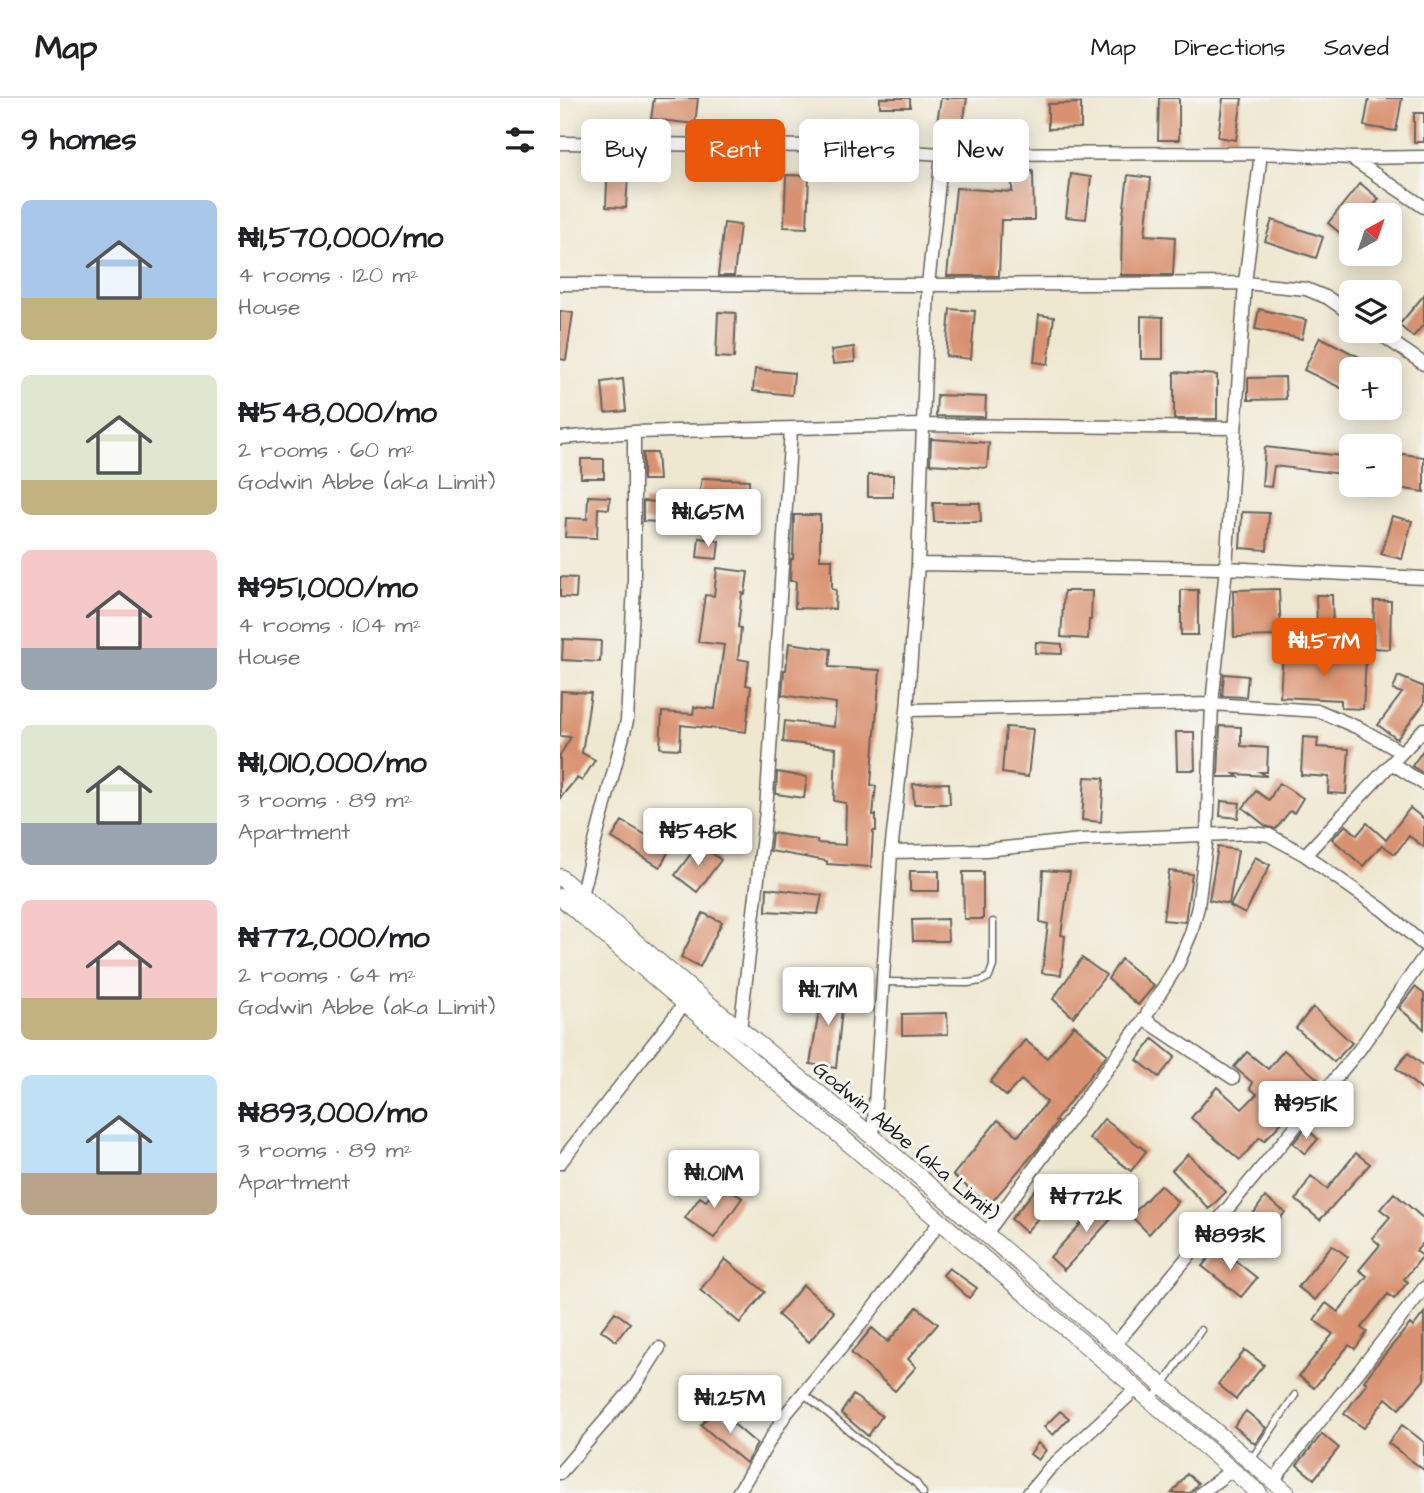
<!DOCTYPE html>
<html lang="en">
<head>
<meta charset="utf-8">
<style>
	:root { --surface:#fff; --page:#f2f2f2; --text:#202124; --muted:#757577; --line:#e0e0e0; --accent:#ea580c }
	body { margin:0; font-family:"Architects Daughter",sans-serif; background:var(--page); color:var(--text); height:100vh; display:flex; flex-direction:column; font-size:26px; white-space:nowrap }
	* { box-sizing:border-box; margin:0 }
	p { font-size:23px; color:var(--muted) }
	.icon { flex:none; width:38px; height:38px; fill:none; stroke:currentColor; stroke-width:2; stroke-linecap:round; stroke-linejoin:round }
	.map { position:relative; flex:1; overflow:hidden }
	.side { display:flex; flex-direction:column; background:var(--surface); width:560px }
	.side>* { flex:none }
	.hud { position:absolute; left:21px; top:21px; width:665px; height:63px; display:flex; gap:14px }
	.needle { width:46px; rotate:40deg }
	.tools { position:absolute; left:779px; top:105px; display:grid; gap:14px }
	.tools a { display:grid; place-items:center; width:63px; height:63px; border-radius:10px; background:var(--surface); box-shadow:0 4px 18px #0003; font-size:35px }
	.price { position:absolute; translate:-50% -60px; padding:0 16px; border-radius:7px; background:#fff; color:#222; font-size:23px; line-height:46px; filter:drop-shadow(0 2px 4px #0008) }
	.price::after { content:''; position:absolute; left:50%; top:42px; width:21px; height:16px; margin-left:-10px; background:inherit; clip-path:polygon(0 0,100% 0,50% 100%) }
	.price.on { background:var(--accent); color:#fff }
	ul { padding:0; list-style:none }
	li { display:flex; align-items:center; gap:21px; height:175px; padding:0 21px }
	li span { display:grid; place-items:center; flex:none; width:196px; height:140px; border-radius:10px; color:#555 }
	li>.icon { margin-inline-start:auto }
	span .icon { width:84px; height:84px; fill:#fffc; stroke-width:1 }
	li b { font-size:30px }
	h2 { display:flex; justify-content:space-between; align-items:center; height:84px; padding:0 21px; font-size:30px }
	.tag { padding:0 24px; border-radius:10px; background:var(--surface); box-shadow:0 4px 18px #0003; font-size:24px; line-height:63px }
	.tag.on { background:var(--accent); color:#fff }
	header { display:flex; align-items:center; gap:42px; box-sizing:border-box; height:98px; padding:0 35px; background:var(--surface); border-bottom:2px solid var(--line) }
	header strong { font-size:33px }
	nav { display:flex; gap:38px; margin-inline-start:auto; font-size:24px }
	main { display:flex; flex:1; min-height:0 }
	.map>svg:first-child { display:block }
</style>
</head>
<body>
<header>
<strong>Map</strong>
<nav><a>Map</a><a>Directions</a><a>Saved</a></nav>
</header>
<main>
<section class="side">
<h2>9 homes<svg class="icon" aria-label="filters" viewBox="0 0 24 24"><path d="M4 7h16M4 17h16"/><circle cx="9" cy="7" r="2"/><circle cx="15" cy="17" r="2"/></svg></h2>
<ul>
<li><span style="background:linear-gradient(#a9c7e8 70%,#c2b280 0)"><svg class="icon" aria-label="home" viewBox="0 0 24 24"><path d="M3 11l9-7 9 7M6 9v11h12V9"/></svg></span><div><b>₦1,570,000/mo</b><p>4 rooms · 120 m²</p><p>House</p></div></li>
<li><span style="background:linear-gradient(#dfe7d0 75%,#c2b280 0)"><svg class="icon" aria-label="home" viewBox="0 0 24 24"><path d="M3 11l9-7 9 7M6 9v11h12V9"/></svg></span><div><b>₦548,000/mo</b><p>2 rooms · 60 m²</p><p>Godwin Abbe (aka Limit)</p></div></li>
<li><span style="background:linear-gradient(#f6c9c9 70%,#9aa5b1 0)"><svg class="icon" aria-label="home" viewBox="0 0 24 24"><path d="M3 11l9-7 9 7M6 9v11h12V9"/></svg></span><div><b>₦951,000/mo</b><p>4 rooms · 104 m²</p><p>House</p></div></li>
<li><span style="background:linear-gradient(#dfe7d0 70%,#9aa5b1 0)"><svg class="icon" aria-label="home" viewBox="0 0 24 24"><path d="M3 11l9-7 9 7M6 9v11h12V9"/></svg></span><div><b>₦1,010,000/mo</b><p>3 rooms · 89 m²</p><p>Apartment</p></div></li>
<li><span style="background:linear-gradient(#f6c9c9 70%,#c2b280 0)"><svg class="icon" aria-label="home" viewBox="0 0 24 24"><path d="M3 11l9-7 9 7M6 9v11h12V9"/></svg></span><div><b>₦772,000/mo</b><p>2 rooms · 64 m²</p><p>Godwin Abbe (aka Limit)</p></div></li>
<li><span style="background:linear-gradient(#bfe0f5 70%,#b9a48a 0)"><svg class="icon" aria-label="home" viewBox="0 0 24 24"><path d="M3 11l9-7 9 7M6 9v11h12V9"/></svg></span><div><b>₦893,000/mo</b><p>3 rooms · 89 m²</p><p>Apartment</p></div></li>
</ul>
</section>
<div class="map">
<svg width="864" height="1395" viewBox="0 0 864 1395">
	<rect width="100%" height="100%" fill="#f6f6f2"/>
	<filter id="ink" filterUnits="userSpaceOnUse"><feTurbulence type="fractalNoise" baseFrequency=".0143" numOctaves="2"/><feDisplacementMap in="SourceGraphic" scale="14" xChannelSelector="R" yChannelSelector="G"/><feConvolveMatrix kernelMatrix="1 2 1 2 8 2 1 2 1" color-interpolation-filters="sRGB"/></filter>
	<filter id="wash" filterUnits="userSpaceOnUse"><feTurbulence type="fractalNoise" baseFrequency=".00686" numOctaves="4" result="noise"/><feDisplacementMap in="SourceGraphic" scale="28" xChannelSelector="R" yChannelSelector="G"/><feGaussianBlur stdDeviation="1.57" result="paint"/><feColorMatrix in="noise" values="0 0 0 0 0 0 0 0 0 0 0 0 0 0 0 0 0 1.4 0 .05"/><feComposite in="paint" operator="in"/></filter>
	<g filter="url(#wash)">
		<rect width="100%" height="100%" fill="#efe8d1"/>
		<g id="blocks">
			<path fill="#d99271" d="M94,0H138L135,26L91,21Z
				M320,0H350V9H320Z
				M381,0H407L402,33L376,30Z
				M599,0H619V42H598Z
				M663,0H682L676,42L658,39Z
				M809,0H842L836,33L804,28Z
				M521,5V30L488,31V6Z
				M854,15H864V44H854Z
				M48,60L69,61L66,110L46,109Z
				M452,73H473L474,122H441L439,178H387L396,90L452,94Z
				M511,76L531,79L526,121L506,119Z
				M226,77L249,78L247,130L224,129Z
				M568,77L591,80L585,137L615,139L613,177H561L562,125Z
				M800,85L819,101L806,117H791V144L768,125Z
				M712,122L763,139L756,160L705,143Z
				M164,125L180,127L174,178H158Z
				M864,197V226L853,239L839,227Z
				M390,211L415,213L411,261L386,258Z
				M699,211L746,222L742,241L695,231Z
				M0,213L13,215L6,262L0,261Z
				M158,214L176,215L174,260L156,259Z
				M479,217L494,219L488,266L474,264Z
				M581,218L603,219V261H581Z
				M760,239L803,261L798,271H791V286L787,293L744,272Z
				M294,249L295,264L273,266L271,252Z
				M195,271L234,275L232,297L193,293Z
				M614,274L657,277V321H614Z
				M725,279L726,301L688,302V280Z
				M63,281L66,313L45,315L42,284Z
				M377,297L426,299L425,319L376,318Z
				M371,341L429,345L427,370L370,366Z
				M705,349L791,359V377L714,368L711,389L702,388Z
				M83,355H97L99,382H83Z
				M836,355L864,359V394L832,389Z
				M21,361H44V380H21Z
				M308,377H333V399H308Z
				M142,380L189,382L188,415H193L191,430L163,426L166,405L138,402Z
				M789,387H820L819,397L789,393Z
				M28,398L50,399L49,411L38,410L37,440L5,439L6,420L27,421Z
				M83,403L129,406L127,426L83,423Z
				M373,405H420L421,424H374Z
				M682,414L709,415L707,452L680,450Z
				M234,417H260V461H272V491L276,492L275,511L235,510L236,483H230L231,461H233Z
				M832,418L852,423L842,461L821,456Z
				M139,440L159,443L157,461L137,459Z
				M157,470L188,474L185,496L182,495L178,529L181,530L178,561L189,563L186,587L191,588L186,634L121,627L120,651L100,650L102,614L133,616L134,609L155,611L164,547L138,544L145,497L154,498Z
				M0,479L17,480L16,500L0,499Z
				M719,491L721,538L674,539L673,492Z
				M621,492H638V537H621Z
				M504,493H532L531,522H529L528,541L501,539Z
				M756,497H772L773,531H757Z
				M814,503H831L830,551L813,550Z
				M3,541L41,543L40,564L2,562Z
				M476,544L502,546V556L475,555Z
				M229,545L271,551L269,569L320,572L311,687L316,688L313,717H316V733H313L311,769L267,766V763L210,753L212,735L257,742V745L285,747L286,705L274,703L276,650L223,644L225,623L274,629L276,605L222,597L224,572H226Z
				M755,552L780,555V561L806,562L803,611L781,610V602L720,599L723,553L755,555Z
				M664,576L688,578L686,599L662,598Z
				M838,578L864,589V606L837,641L818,627L842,595L833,592Z
				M1,593L31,595L22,655L35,662L22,683L17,680L0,700V657L11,639L0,638Z
				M660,628L681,629V648L708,650L707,674H700L707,678L674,676L678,679H658Z
				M446,629L473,631L468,679L442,675Z
				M616,634H634L635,672H617Z
				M743,639L758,640L757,649L789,651L786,696L768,695L769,679L741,677Z
				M864,651V676L852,668Z
				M217,674L247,679L244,700L216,696Z
				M525,679L544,680L541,724L522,722Z
				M389,685L390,706H354L353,686Z
				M719,685L743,700L734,715L730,713L716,731L706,728L683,710L696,693L709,702Z
				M661,703L680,705L678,720L660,718Z
				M850,710L864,721V749L849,738L835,756L822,747L803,768L772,741L786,727L797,737L807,725L826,742Z
				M62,723L110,751L100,769L52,740Z
				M139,745L161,762L137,794L115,777Z
				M658,749L678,752L669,806L649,802Z
				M695,759L710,767L685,816L670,808Z
				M483,772L510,774L501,837L505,838L501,877L482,875L488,826L480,824Z
				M350,773H379V793H350Z
				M609,773L632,776L625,824L603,822Z
				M403,774H423V821H404Z
				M207,790L262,797L258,816L206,813Z
				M143,815L162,824L140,869L121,859Z
				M387,821L388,843H353L352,822Z
				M522,860L546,877L513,919L493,901Z
				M561,861L594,888L578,907L548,881Z
				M261,889L288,894L285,912L282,911L276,970L250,966L260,907L258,906Z
				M855,889L864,896V931L839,910Z
				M753,909L792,945L774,964L736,930Z
				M387,915L388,936L342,937V916Z
				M514,927L547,956L495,1023L497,1024L481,1047L429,1107L393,1077L438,1022L458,1038L487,1004L461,982L446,998L430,984L465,942L487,960Z
				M593,941L615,959L599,979L577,962Z
				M724,952L758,981L726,1020L704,1043L700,1039L680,1062L631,1020L657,989L682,1011L697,996L690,990L693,985L674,969L687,954L708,971Z
				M848,955L864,968V994L836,970Z
				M544,1021L586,1053L571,1073L529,1040Z
				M746,1030L758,1041L745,1056L733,1045Z
				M796,1055L810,1066L760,1122L736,1102L751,1078L767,1091Z
				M628,1056L666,1094L649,1111L612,1072Z
				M161,1084L182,1100L154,1140L125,1120L140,1099L146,1103Z
				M480,1086L496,1100L466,1134L451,1121Z
				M600,1087L618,1104L589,1136L571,1118Z
				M834,1095L864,1121V1144L856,1153L863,1158L844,1181L848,1184L834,1201L828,1196L801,1230L807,1234L795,1251L789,1247L754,1290L739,1278L773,1236L754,1222L766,1205L778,1214L807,1178L799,1172L820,1147L812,1140L830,1119L820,1111Z
				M555,1097L565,1106L504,1172L490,1159L531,1115L535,1119Z
				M705,1099L725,1114L709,1137L689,1122Z
				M772,1147L788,1159L755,1202L738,1189Z
				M658,1149L697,1180L681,1199L642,1168Z
				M165,1161L205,1194L180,1225L140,1192Z
				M389,1170L417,1190L409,1200L383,1177Z
				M243,1187L274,1214L249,1244L218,1217Z
				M357,1209L378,1226L348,1261L356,1269L335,1293L291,1255L312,1230L328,1244Z
				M55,1214L70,1225L56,1243L41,1232Z
				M864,1215V1282L839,1311L826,1300L804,1330L784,1316L807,1285L804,1283L819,1263L850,1226L853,1229Z
				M685,1252L704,1267L676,1301L658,1286Z
				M293,1297L322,1318L308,1338L281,1315Z
				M155,1310L197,1346L186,1365L141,1327Z
				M500,1313L509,1320L493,1337L484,1329Z
				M686,1313L706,1330L695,1346L674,1328Z
				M842,1327L864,1344V1372L828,1345Z
				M762,1336L779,1350L754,1381L737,1367Z
				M478,1345L486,1352L478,1362L470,1356Z
				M627,1376L638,1385L630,1395H612Z"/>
		</g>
	</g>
	<g filter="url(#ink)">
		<use href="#blocks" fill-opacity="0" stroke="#66635b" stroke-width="2"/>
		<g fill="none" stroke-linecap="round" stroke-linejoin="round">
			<defs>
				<path id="service" d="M323,884L408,885L421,883L429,879L433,868V824
					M243,1295L336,1371L356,1385L363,1395
					M592,1302L641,1232
					M691,1362L735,1297"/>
				<path id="minor" d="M0,45L255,48L382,56L701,55L791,60L864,59
					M791,60L864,109
					M0,186L368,187L685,185L746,191L768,200L791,216
					M816,233L864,266
					M0,340L74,334L363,327L675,330
					M358,466L666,470L864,480
					M347,612L652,606L759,613L801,631L841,654
					M833,666L864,686
					M331,754L426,752L521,742L691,735L709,737L745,757L823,812L864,847
					M745,757L864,631
					M21,797L67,623L74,488V334
					M584,921L673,980
					M180,932L206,713L231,331
					M313,1039L331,754L347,612L358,466L368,187L382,56
					M0,1065L129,900
					M425,1137L584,921L618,866L631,835L638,809L647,738L652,606L666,470L685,185L701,55
					M554,1248L799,952L864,859
					M0,1375L75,1288L99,1250
					M713,1383L864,1190
					M178,1395L225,1317L300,1227L380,1124
					M469,1395L489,1371L576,1291
					M641,1395L673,1371"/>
				<path id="tertiary" d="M0,779L134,894L313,1039L727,1395
					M0,799L699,1395"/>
			</defs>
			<use href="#service" stroke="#66635b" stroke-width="9"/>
			<use href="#minor" stroke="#66635b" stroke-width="15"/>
			<use href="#tertiary" stroke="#66635b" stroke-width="18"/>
			<use href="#service" stroke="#fff" stroke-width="6"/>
			<use href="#minor" stroke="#fff" stroke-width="12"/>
			<use href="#tertiary" stroke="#fff" stroke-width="16"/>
		</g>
	</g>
	<g text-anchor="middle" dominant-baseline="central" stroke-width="6" stroke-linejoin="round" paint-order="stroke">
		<g font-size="21" fill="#1c1c1c" stroke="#f6f6f2">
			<text transform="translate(346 1043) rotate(40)">Godwin Abbe (aka Limit)</text>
		</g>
	</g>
</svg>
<div class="tools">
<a><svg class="needle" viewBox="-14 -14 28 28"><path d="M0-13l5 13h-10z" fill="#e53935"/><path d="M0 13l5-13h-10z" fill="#757577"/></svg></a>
<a><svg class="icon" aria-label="layers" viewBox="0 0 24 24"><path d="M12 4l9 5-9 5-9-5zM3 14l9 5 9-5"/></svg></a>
<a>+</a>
<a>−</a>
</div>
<b class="price" style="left:148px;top:451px">₦1.65M</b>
<b class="price on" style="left:764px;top:580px">₦1.57M</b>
<b class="price" style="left:138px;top:770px">₦548K</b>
<b class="price" style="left:268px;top:929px">₦1.71M</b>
<b class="price" style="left:746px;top:1043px">₦951K</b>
<b class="price" style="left:154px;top:1112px">₦1.01M</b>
<b class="price" style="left:526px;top:1136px">₦772K</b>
<b class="price" style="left:670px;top:1174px">₦893K</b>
<b class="price" style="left:170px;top:1337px">₦1.25M</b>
<div class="hud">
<a class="tag">Buy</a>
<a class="tag on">Rent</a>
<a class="tag">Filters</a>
<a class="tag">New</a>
</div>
</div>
</main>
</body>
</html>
